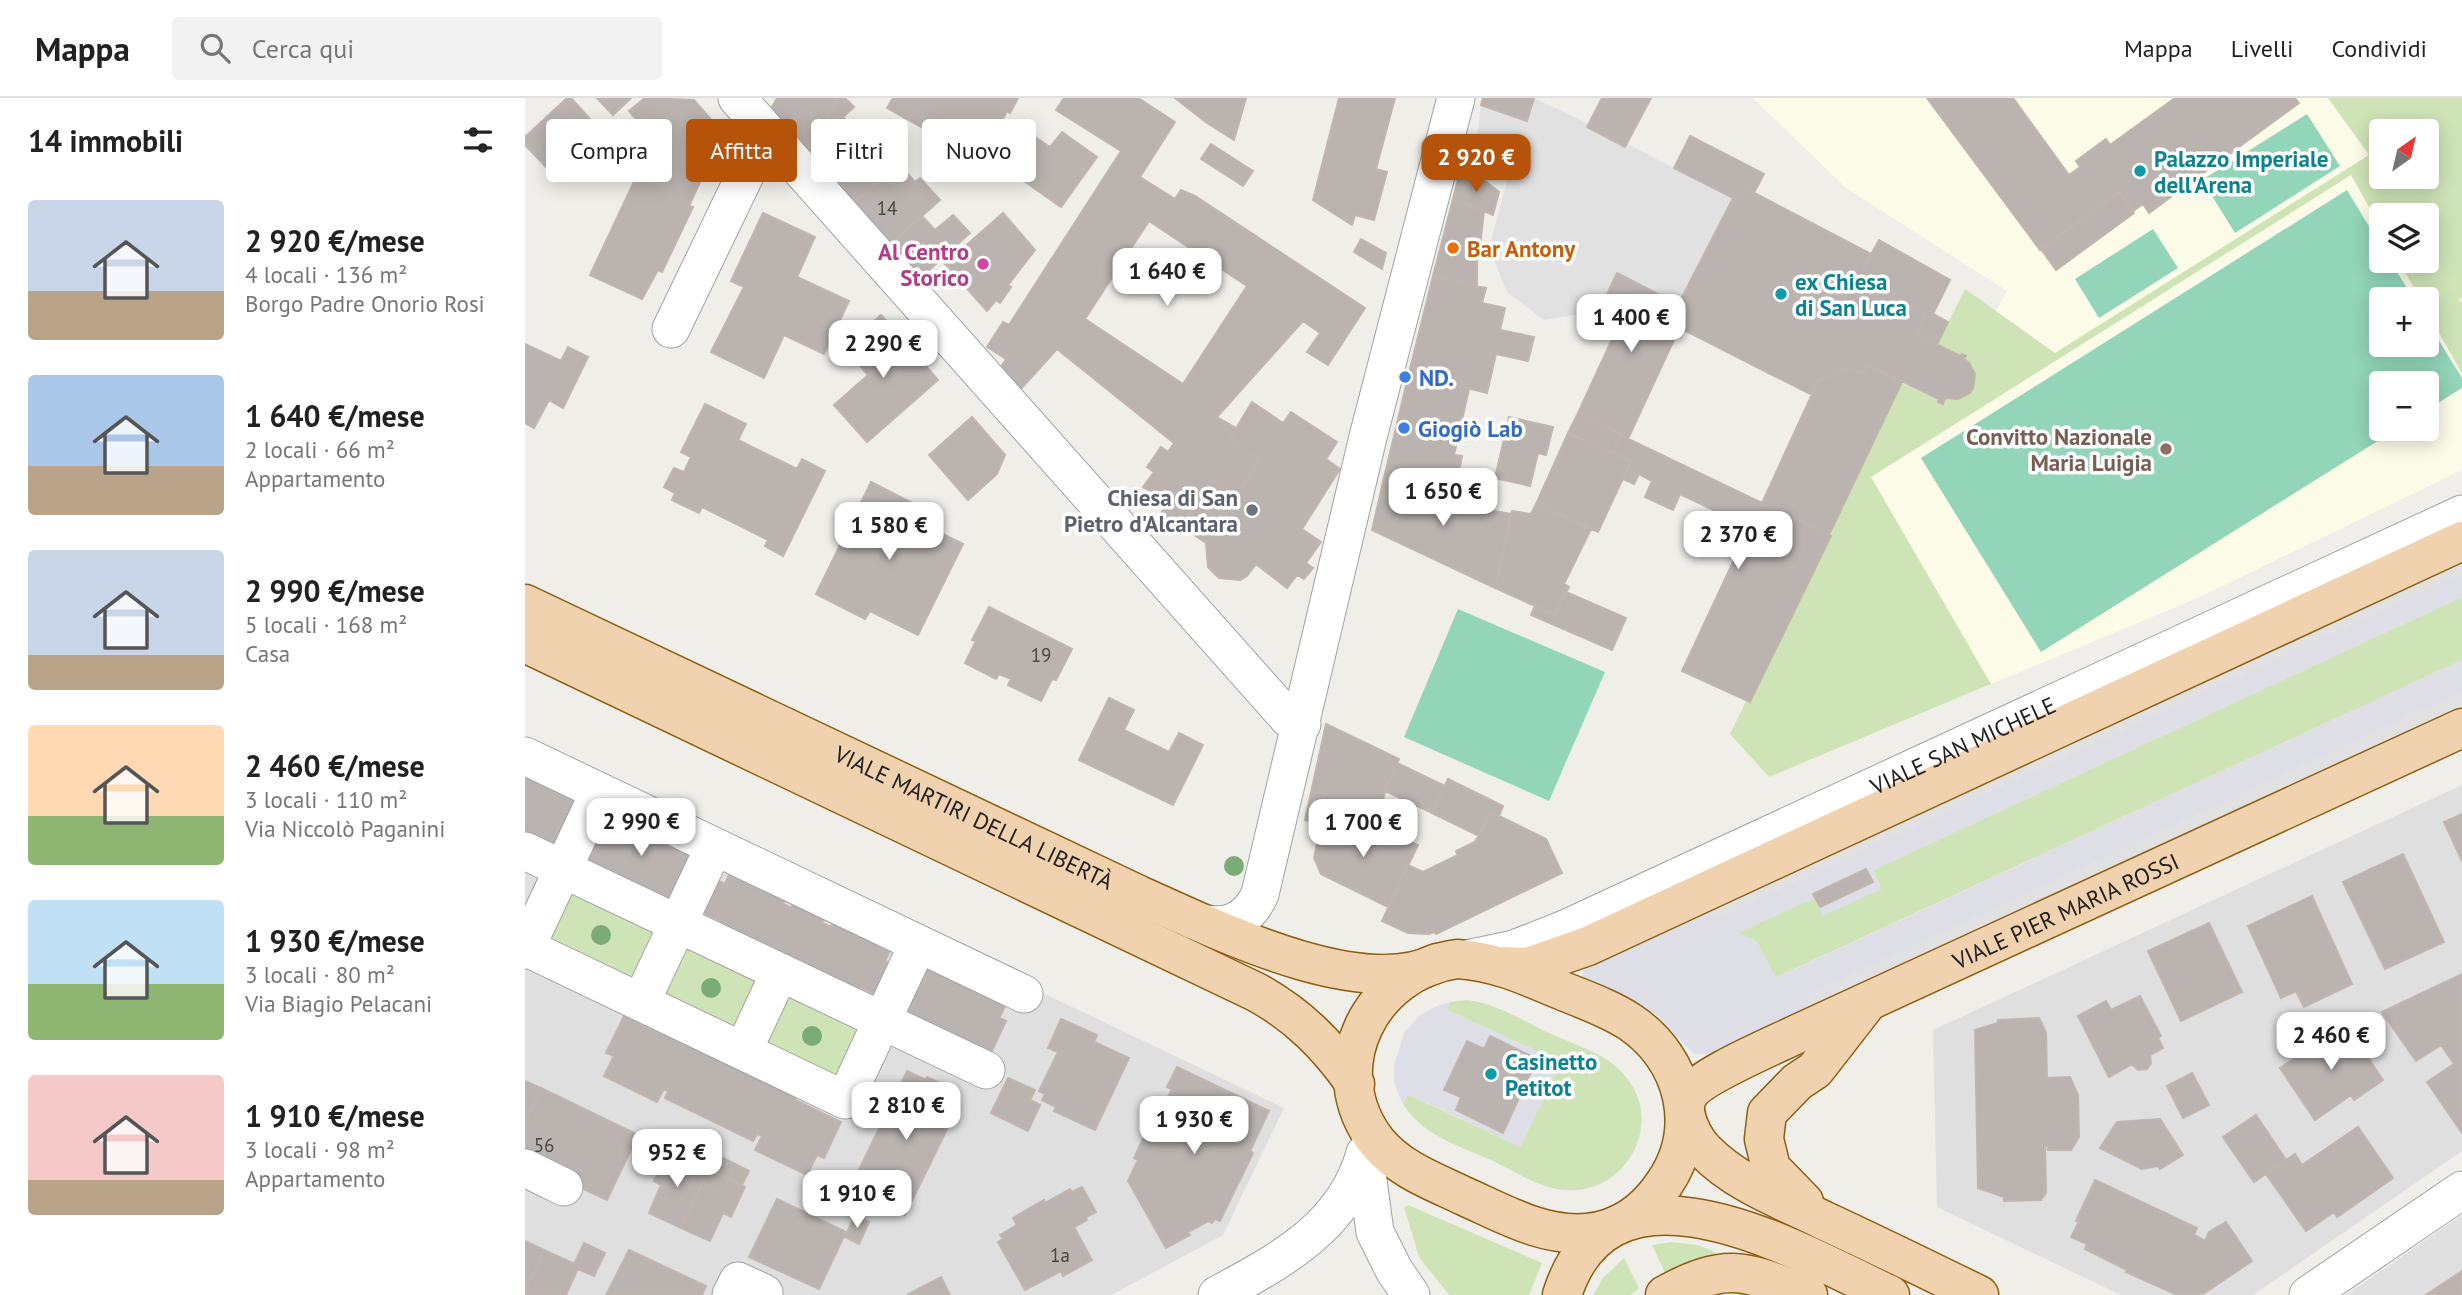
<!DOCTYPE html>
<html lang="it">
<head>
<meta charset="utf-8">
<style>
	:root { --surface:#fff; --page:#f2f2f2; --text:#222; --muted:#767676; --line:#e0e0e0; --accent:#b45309 }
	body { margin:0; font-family:"PT Sans",sans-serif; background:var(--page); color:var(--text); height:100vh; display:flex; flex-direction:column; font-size:26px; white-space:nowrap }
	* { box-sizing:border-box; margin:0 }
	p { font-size:23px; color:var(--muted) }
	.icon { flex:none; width:38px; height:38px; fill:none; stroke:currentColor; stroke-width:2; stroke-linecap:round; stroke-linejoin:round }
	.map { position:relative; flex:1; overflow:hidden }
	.sheet { display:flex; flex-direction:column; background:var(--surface); width:525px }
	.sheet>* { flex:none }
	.hud { position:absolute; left:21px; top:21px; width:665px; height:63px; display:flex; gap:14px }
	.needle { width:46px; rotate:34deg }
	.fabs { position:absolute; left:1844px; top:21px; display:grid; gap:14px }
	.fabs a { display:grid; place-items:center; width:70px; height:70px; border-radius:7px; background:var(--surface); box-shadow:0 4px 18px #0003; font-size:35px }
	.price { position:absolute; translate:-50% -60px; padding:0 16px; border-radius:14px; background:#fff; color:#222; font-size:23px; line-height:46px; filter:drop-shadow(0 2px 4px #0008) }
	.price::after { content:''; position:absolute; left:50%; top:42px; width:21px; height:16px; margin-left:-10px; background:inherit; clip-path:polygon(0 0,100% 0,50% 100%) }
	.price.current { background:var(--accent); color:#fff }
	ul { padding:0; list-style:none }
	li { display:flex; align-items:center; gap:21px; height:175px; padding:0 28px }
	li span { display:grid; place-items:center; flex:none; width:196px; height:140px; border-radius:7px; color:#555 }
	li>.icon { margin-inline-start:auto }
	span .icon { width:84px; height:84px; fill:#fffc; stroke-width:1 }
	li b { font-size:30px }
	h2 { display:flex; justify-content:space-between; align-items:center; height:84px; padding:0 28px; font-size:30px }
	.chip { padding:0 24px; border-radius:7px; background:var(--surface); box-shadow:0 4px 18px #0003; font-size:24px; line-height:63px }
	.chip.current { background:var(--accent); color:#fff }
	header { display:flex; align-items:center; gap:42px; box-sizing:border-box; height:98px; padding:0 35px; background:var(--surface); border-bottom:2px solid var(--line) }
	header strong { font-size:33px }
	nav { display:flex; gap:38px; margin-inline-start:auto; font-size:24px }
	.search { width:490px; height:63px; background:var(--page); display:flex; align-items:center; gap:18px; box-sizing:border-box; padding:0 24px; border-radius:7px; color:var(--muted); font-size:26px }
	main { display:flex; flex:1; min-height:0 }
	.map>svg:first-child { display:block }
</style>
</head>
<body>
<header>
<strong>Mappa</strong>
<div class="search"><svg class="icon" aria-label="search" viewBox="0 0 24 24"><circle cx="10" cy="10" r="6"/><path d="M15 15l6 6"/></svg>Cerca qui</div>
<nav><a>Mappa</a><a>Livelli</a><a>Condividi</a></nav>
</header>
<main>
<section class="sheet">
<h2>14 immobili<svg class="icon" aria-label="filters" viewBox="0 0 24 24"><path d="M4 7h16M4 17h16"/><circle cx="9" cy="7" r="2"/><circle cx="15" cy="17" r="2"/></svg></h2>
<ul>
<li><span style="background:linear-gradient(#c9d6e8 65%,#b9a48a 0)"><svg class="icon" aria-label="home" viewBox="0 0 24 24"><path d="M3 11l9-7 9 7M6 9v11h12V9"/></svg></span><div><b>2 920 €/mese</b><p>4 locali · 136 m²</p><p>Borgo Padre Onorio Rosi</p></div></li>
<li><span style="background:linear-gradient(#a9c7e8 65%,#b9a48a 0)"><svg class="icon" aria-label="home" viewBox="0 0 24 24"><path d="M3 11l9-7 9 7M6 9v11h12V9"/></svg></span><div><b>1 640 €/mese</b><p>2 locali · 66 m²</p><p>Appartamento</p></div></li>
<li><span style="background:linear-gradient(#c9d6e8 75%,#b9a48a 0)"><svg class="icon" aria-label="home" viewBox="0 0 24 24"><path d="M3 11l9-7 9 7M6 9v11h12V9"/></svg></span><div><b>2 990 €/mese</b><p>5 locali · 168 m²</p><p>Casa</p></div></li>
<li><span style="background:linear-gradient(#ffd9b3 65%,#8fb573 0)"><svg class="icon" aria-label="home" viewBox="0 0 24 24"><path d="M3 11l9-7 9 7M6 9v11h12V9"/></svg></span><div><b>2 460 €/mese</b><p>3 locali · 110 m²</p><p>Via Niccolò Paganini</p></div></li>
<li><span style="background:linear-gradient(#bfe0f5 60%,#8fb573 0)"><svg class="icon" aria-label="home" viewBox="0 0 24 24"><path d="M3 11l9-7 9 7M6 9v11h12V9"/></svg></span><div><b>1 930 €/mese</b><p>3 locali · 80 m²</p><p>Via Biagio Pelacani</p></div></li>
<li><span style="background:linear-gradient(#f6c9c9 75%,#b9a48a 0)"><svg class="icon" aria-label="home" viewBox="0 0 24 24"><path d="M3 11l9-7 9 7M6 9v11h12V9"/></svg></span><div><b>1 910 €/mese</b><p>3 locali · 98 m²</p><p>Appartamento</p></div></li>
</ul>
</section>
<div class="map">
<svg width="1937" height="1197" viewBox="0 0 1937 1197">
	<rect width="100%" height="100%" fill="#f0eee9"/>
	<path fill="#dfdfdf" d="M0,648L759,1010L698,1137L586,1197H0Z
		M1937,687V1053L1728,1197H1596L1412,1109L1408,932Z
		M1937,1117V1197H1821Z"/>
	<path fill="#fcfbe7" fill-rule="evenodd" d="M1228,0H1937V199L1933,202L1937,204V372L1675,499L1244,679L1205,636L1221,603L1225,604L1376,285L1414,301L1418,305L1420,300L1444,305L1452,285L1448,256L1482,193L1321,90ZM1857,33H1902V79H1857ZM1857,117H1902V163H1857ZM1857,201H1902V247H1857ZM1857,285H1902V331H1857Z"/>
	<path fill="#cee4b6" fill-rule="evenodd" d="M1803,0H1937V199L1933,202L1937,204V276L1902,213V201H1895L1874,163H1902V117H1857V132L1826,77L1346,379L1466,586L1244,679L1205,636L1221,603L1225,604L1376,285L1414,301L1417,305L1420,300C1445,306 1461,277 1439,261L1441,258L1437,256L1435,258L1412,247L1440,191L1530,255L1844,57ZM1857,33H1902V79H1857Z
		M1937,499V562L1250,880L1232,844L1228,841L1212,835L1289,800L1298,817L1356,791L1348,772Z
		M47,782L140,826L108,894L16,850Z
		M161,836L244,876L212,944L129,904Z
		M260,883L344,924L313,991L229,951Z
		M942,902C971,905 1000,924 1026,936C1045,944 1067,952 1084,963C1094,970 1103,980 1109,991C1134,1039 1093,1097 1040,1092C1014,1090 989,1073 966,1062C934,1048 897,1037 878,1006L882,996L995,1049L1036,964L922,912L925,904Z
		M883,1107L1017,1165L1004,1197H924L894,1159L879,1109Z
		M1146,1144L1173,1147L1192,1155L1140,1175L1127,1147Z
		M1099,1160L1114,1190L1106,1197H1068L1078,1180Z"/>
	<path fill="#92d5b9" d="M1782,16L1815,68L1710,135L1677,82Z
		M1822,92L1857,150V163H1865L1889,201H1857V247H1902V223L1937,280V290L1902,312V285H1857V331H1872L1516,554L1396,360Z
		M1628,131L1653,170L1574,220L1550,181Z
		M933,511L1080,574L1024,703L879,639Z"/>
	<path fill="#e1e1e1" d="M1009,0L1063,26L1062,29L1100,49L1102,46L1208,100L1153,207L1074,213L1019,222L982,194L964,150L984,76L948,68L956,7L1001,23Z
		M1937,461V474L1189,821L1176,814Z
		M1937,594V607L1281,911L1286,896Z"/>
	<path fill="#dedee6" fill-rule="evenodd" d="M1937,474V499L1348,772L1356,791L1298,818L1289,800L1213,835L1228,841L1232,844L1251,880L1937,562V594L1286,896L1281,911L1185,956H1169L1129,915L1102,899L1057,880L1059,869L1176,814L1189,821Z
		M925,904L922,912L1036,964L995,1049L883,996L878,1006L874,998L869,983V967L879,935L895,917L910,909ZM965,939L1012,961L978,1035L931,1012L936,999L920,991L942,943L959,951Z"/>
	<path fill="#bab3af" stroke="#c1b5ad" stroke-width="2" fill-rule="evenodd" d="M42,0H46L73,30L25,73L0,47V39Z
		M72,0H106L88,17Z
		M120,0L169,2L189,25L192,47L164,108L168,109L137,174L133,172L117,201L65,177L123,54L126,55L129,49L127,41L104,13Z
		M252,0H313L279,59L242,18Z
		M313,0H320L329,9L318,19L359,64L371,54L378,62L323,109L279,59Z
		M368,0H493L485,15L482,13L458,57L442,48L439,53L362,10Z
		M539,0H613L650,24L615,79L650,101L656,92L670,98L840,210L803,267L782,254L795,235L778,223L692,319L711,330L704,342L735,362L712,397L686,381L656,428L636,415L642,406L618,389L629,374L622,369L636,349L643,354L649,345L532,251L487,301L469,280L481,261L462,249L478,224L484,227L596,53L531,12ZM624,123L722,188L658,286L560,221Z
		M650,0H721L709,42L682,25Z
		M814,0H870L851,71L862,74L849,122L830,117L827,127L788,102Z
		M958,0H1009L1002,23L956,7Z
		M1077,0H1126L1100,49L1062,29Z
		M1402,0H1488L1544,77L1555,69L1551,63L1581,41L1585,47L1650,0H1770L1774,5L1624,115L1618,106L1608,113L1594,94L1515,152Z
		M537,34L572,59L536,109L485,73L510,39L525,49Z
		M1165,38L1239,76L1229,95L1220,90L1214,103L1149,70Z
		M686,46L728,73L718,88L676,61Z
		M374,66L390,84L395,80L415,102L361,150L324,109Z
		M935,74L961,84L974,94L968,117L928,101Z
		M1220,90L1346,156L1338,171L1341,189L1401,216L1391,236L1435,258L1437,256L1441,258L1439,261L1444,265L1450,276L1448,290L1445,295L1433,301L1420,300L1418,306L1413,304L1414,301L1343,267L1338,276L1324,269L1293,283L1287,297L1155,230L1161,216L1158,209L1153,207L1208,100L1214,103Z
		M1594,94L1609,115L1531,172L1516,151Z
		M928,101L959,113L955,148L945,147L942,158L952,160V188L908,178Z
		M238,115L290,139L272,179L324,203L299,256L259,237L239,280L186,254L219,189L206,183Z
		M478,115L510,152L483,187L486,189L475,205L471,202L462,213L420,166Z
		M428,117L445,135L391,184L361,150L397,118L410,132Z
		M836,141L861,155L857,171L829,154Z
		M1354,142L1425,182L1408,216L1423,224L1412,247L1391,236L1401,216L1341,189L1338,171Z
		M1092,175L1158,209L1161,216L1103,341L1053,315L1095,224L1074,213Z
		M908,178L961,190L957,205L980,210L975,232L1009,239L1003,263L971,256L962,295L884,275Z
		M356,217L413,282L342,344L309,307L343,277L324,255L330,240Z
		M0,246L36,263L43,249L63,259L38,310L24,302L9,330L0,325Z
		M1343,267L1377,284L1304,437L1237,405L1293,283L1324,269L1338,276Z
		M884,275L944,291L929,357L937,358L930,393L859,380Z
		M727,304L758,325L766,314L812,344L801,361L815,371L777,431L796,444L781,465L788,470L779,481L772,477L762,490L731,466L722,478L715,482L694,480L683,469L681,445L656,428L686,381L712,397L735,362L704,342Z
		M180,306L221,326L213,342L272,371L277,361L300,373L258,458L240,448L243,442L177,409L174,415L147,402L150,395L139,389L149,370L159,374L166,359L156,354Z
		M1053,315L1096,335L1086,356L1043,335Z
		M447,319L480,357L472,376L443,402L404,357Z
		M984,319L1028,329L1021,357L1013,355L1005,388L970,380Z
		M1043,335L1106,363L1073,434L1011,406Z
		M1095,337L1306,438L1225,604L1157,573L1216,447L1195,437L1203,419L1155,396L1148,412L1120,399L1127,383L1114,376L1109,386L1098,381L1106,363L1087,355Z
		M859,380L930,393L927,406L987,416L970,490L847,432Z
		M346,384L395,409L389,422L438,446L393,537L345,513L340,521L291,496Z
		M1011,406L1066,431L1039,486L1044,489L1030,517L970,490L987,413L1006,416Z
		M1041,494L1101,520L1087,552L1006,517L1010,508L1030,517Z
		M464,509L547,551L531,582L527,581L516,603L483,587L486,581L474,576L471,581L440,565L451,543L447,542Z
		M584,600L609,612L599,632L644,654L654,635L678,647L648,707L554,662Z
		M801,626L874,661L860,693L852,730L847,728L846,732L797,720L796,726L780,722Z
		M872,665L920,688L907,715L860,693Z
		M0,670L55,697L29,753L0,738Z
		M923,681L978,708L974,718L966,714L954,738L907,715Z
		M91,712L169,747L155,776L160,778L144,812L58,763L74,730L81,733Z
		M966,714L1021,741L1037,775L911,836L909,834L904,836L883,835L857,823L883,767L898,774L933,757L931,753L950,744Z
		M1937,716V763L1919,724Z
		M797,720L846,732L847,728L893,747L863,809L796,776L789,760Z
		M1878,756L1919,844L1860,871L1818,784Z
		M209,765L266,792L258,806L266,810L271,800L302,815L297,825L306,829L313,815L370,842L360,863L366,865L352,897L332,888L328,896L192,831L196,823L176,814L192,782L200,786Z
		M1341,771L1348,784L1295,809L1288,796Z
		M1787,798L1827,886L1779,909L1771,893L1756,900L1723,828Z
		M1684,825L1717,894L1656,923L1623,853Z
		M408,860L484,900L474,920L481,923L465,957L374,920L389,888L395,890Z
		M1937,876V1035L1902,984L1929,966L1916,947L1891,963L1857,914Z
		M1615,898L1636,938L1633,940L1638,950L1625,957L1626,965L1622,971L1613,972L1607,966L1584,979L1553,918L1581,903L1586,912Z
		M99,918L147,941L152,930L275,990L270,1002L316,1024L299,1060L292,1057L282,1077L230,1052L237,1038L232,1036L228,1043L140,1000L143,993L139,991L132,1004L79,978L89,958L81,955Z
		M1514,920L1521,934L1522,980L1545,979L1553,997L1554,1039L1546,1052H1523V1048H1520L1521,1095L1516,1102L1479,1103V1099L1453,1090L1450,932L1473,925V922Z
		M536,921L572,937L569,944L604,960L570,1032L529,1013L531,1009L517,1002L520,996L514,993L533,954L523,950Z
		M1821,927L1858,982L1829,1002L1826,997L1790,1022L1755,970L1775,957L1773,954L1798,938L1800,940Z
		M965,938L1012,961L978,1035L931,1012L936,999L919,992L942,943L959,951Z
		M652,969L744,1013L725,1053L728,1055L695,1123L690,1121L687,1125L683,1123L663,1134L665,1137L641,1150L603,1083L613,1062L609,1060L632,1011L636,1013L647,991L642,989Z
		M382,973L401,982L402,979L434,994L427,1008L432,1011L380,1117L325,1090Z
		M1667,975L1684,1007L1658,1020L1642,988Z
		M483,980L510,992L505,1002L515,1007L503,1033L466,1015Z
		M0,983L16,990L0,1025Z
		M16,990L113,1037L82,1102L46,1085L0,1056V1025Z
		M1731,1017L1761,1062L1729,1084L1698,1039Z
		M1635,1021L1658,1057L1635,1071L1633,1068L1617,1071L1575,1050L1592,1024Z
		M1833,1029L1868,1080L1812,1119L1809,1114L1781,1133L1741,1076L1770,1056L1777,1067Z
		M144,1053L184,1071L156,1130L124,1115L136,1087L129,1083Z
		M198,1060L224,1073L217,1087L190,1075Z
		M184,1071L220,1089L206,1119L198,1115L185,1143L156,1130Z
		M1570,1082L1672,1130L1669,1137L1680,1143L1684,1134L1701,1124L1727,1163L1678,1196H1650L1601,1174L1602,1172L1560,1151L1562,1146L1546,1139L1554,1124L1551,1123Z
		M557,1089L571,1114L561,1119L562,1122L549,1129L567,1162L538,1178L536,1173L500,1192L473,1144L478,1141L475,1137L492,1127L488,1120L519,1102L520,1105L545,1091L547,1094Z
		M252,1101L321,1134L294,1191L224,1159Z
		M330,1117L344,1124L334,1146L320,1139Z
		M0,1143L19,1152L0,1193Z
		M59,1145L80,1155L69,1178L53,1171L54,1168L49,1166Z
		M19,1152L54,1168L41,1197H0V1193Z
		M104,1152L181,1188L177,1197H81Z
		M1937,1173V1197H1901Z
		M416,1179L425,1197H382Z"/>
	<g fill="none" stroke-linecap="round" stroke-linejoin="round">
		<defs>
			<g id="minor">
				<path d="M212,0L763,620L777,626"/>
				<path d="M146,231L237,42L243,35"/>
				<path d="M0,658L499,896"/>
				<path d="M0,753L461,972"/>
				<path d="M668,822C698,833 722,825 735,796L843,339L931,0"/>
				<path d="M0,849L320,1002L393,846"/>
				<path d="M0,852L74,694"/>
				<path id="s1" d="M946,860L989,851L1040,831L1937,416"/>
				<path d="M116,904L189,749"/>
				<path d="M218,953L255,874"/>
				<path d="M840,1061L850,1134L869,1172L886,1197"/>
				<path d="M0,1070L39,1089"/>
				<path d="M206,1197L213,1183L239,1195"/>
				<path d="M692,1197C755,1163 820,1129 840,1055"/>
				<path d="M1783,1197L1937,1092"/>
			</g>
			<g id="major">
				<path id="s2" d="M0,506L614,797C688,830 835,904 912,865"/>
				<path d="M0,545L731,894C773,917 803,947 830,986"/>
				<path d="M932,861C969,863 1000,877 1033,891C1057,901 1084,910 1105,924C1160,961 1177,1031 1139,1086C1121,1113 1095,1132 1062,1135C1019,1139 979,1116 941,1099C910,1084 875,1072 852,1044C795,970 846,873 932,861Z"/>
				<path d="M976,868L1003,869L1063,848L1937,443"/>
				<path d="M1279,1104L1246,1070L1239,1041L1242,1015L1272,984L1290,972L1339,909"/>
				<path d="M1037,1197C1086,1042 1274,1154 1365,1197"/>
				<path d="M1140,1197C1203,1163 1220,1173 1283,1197"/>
				<path id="s3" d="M1454,1197C1403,1172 1352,1147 1300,1123C1260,1103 1212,1086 1180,1053C1169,1042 1155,1016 1162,1000C1170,980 1250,947 1272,936L1937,630"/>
			</g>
		</defs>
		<use href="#minor" stroke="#a2a2a2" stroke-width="39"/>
		<use href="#major" stroke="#8c5f13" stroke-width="41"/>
		<use href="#minor" stroke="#fff" stroke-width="37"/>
		<use href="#major" stroke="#f1d2ae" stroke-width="38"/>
	</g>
	<g fill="#7aab79">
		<circle cx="709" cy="768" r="10"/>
		<circle cx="76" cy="837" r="10"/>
		<circle cx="186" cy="890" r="10"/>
		<circle cx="287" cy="938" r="10"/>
	</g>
	<g fill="#0f9aa8" stroke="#fff" stroke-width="2.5">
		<circle cx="1615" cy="73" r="7"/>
		<circle cx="1256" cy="196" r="7"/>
		<circle cx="966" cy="976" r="7"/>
	</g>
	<circle fill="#e8710a" stroke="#fff" stroke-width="2.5" cx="928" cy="150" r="7"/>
	<circle fill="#d1479c" stroke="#fff" stroke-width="2.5" cx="458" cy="166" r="7"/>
	<g fill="#3f7fe0" stroke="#fff" stroke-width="2.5">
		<circle cx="880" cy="279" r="7"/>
		<circle cx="879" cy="330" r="7"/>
	</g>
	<circle fill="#8d6e63" stroke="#fff" stroke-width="2.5" cx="1641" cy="351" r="7"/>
	<circle fill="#6b7280" stroke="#fff" stroke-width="2.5" cx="727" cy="412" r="7"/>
	<g text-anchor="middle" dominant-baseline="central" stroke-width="7" stroke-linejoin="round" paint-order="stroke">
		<g font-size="19" fill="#474644">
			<text x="362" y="110">14</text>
			<text x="516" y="557">19</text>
			<text x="19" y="1047">56</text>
			<text x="535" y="1157">1a</text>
		</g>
		<g font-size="23" font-weight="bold" fill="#0d838f" stroke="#fff" text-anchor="start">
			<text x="1629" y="60">Palazzo Imperiale<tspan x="1629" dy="26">dell'Arena</tspan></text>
			<text x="1270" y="183">ex Chiesa<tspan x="1270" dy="26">di San Luca</tspan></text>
			<text x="980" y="963">Casinetto<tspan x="980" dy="26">Petitot</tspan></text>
		</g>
		<g font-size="23" font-weight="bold" fill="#c56008" stroke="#fff" text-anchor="start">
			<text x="942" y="150">Bar Antony</text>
		</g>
		<g font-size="23" font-weight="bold" fill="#b23c85" stroke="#fff" text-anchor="end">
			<text x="444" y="153">Al Centro<tspan x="444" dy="26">Storico</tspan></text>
		</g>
		<g font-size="23" font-weight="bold" fill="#366cbe" stroke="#fff" text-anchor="start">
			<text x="894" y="279">ND.</text>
			<text x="893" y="330">Giogiò Lab</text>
		</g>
		<g font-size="23" font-weight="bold" fill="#785e54" stroke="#fff" text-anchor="end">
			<text x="1627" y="338">Convitto Nazionale<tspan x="1627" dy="26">Maria Luigia</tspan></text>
		</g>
		<g font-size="23" font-weight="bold" fill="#5b616d" stroke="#fff" text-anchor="end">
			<text x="713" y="399">Chiesa di San<tspan x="713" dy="26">Pietro d'Alcantara</tspan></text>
		</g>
		<g font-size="23" fill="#212121" stroke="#fff">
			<text stroke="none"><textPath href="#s1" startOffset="537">VIALE SAN MICHELE</textPath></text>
			<text stroke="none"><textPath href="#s2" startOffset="497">VIALE MARTIRI DELLA LIBERTÀ</textPath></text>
			<text stroke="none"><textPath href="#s3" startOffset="793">VIALE PIER MARIA ROSSI</textPath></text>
		</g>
	</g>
</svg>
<div class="fabs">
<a><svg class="needle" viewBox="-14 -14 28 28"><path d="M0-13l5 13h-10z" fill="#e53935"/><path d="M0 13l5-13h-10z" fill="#767676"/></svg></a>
<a><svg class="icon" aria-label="layers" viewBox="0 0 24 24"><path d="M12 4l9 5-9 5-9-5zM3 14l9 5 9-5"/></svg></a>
<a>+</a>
<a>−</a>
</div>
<b class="price current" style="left:951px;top:96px">2 920 €</b>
<b class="price" style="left:642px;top:210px">1 640 €</b>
<b class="price" style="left:1106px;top:256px">1 400 €</b>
<b class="price" style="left:358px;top:282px">2 290 €</b>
<b class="price" style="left:918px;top:430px">1 650 €</b>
<b class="price" style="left:364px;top:464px">1 580 €</b>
<b class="price" style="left:1213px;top:473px">2 370 €</b>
<b class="price" style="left:116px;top:760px">2 990 €</b>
<b class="price" style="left:838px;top:761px">1 700 €</b>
<b class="price" style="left:1806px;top:974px">2 460 €</b>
<b class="price" style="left:381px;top:1044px">2 810 €</b>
<b class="price" style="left:669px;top:1058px">1 930 €</b>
<b class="price" style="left:152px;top:1091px">952 €</b>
<b class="price" style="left:332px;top:1132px">1 910 €</b>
<div class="hud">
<a class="chip">Compra</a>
<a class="chip current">Affitta</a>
<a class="chip">Filtri</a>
<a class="chip">Nuovo</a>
</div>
</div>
</main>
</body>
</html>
